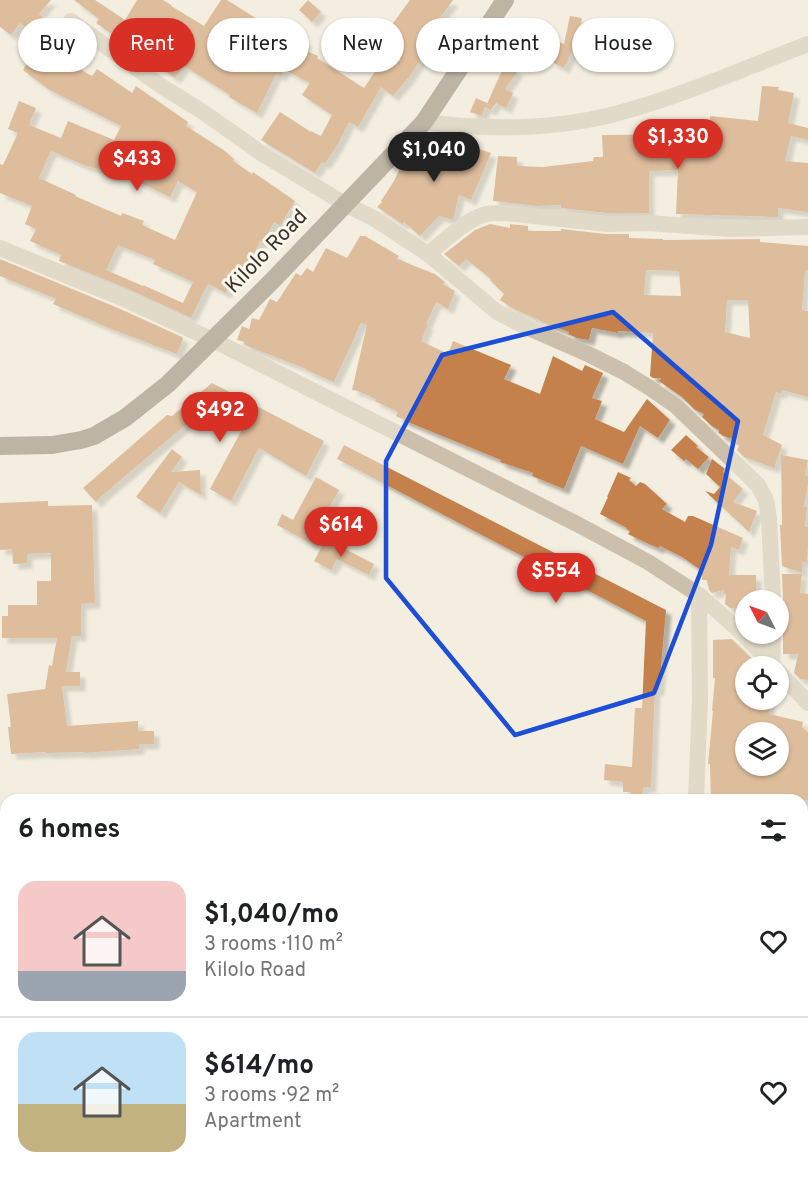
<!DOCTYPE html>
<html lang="en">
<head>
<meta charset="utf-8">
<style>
	:root { --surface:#fff; --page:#f2f2f2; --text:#202124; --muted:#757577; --line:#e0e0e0; --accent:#d93025 }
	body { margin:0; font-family:Overpass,sans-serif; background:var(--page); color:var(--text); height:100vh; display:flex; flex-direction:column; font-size:22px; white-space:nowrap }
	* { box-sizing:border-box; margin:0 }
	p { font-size:20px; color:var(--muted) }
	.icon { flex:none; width:33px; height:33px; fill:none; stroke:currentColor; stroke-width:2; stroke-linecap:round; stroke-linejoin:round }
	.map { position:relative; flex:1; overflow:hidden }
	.panel { position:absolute; left:0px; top:794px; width:808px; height:386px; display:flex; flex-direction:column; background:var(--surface); border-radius:18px 18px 0 0; box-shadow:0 2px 4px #0004 }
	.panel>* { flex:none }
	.hud { position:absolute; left:18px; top:18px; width:772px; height:54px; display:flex; gap:12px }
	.needle { width:39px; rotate:312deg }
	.buttons { position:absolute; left:735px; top:590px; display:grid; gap:12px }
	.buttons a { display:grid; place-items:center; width:54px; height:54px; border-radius:50%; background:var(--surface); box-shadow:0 2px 4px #0004; font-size:30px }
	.price { position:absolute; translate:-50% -51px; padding:0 14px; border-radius:21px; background:var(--accent); color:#fff; font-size:20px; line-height:39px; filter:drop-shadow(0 2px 3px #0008) }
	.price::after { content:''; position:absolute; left:50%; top:36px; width:18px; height:14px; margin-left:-9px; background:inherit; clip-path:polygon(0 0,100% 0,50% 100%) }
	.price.active { background:#222; color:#fff }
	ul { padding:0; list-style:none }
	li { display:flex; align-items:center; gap:18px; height:150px; padding:0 18px }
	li+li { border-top:2px solid var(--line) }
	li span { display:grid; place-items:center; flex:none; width:168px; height:120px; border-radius:18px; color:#555 }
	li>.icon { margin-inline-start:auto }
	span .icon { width:72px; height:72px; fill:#fffc; stroke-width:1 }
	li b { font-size:26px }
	h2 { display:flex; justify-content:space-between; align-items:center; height:72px; padding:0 18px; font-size:26px }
	.tag { padding:0 21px; border-radius:27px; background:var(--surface); box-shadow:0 2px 4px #0004; font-size:21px; line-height:54px }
	.tag.active { background:var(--accent); color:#fff }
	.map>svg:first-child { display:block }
</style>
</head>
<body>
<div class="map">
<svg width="808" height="1178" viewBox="0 0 808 1178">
	<defs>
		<filter id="shadow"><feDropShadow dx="5.5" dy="5.5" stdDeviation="1.5" flood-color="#0004"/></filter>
	</defs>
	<rect width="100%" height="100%" fill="#f3eee0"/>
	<path fill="#c5814c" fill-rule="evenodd" filter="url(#shadow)" d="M0,0H51L39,14L46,20L34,34L20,23L11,35L0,27Z
		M74,0H95L125,20L137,0H163L171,5V6L204,26L221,0H227L284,36L286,32L306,42L303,49L318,56L317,58L364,88L382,61L351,43L365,21L385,34L410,0H453L443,14H442L418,52L423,56L409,77L393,96L381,87L358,127L349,122L338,144L325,164L322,162L315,173L261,140L280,112L311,132V131L321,136L332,115L302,95L310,83L285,70L281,76L276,74L257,113L229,97L230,95L184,66L175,78L145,56L120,41L121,40L96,23L99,19Z
		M308,0L321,12L312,22L299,10Z
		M570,16L582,18L578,38L564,68L550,61L559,42L564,44Z
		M35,48L59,59L60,58L92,76L97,69L132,93L136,86L188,122L186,126L225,151L234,159L233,161L252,174L253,172L295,201L280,226L274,222L263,243L260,241L247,269L241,266L226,293L208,284L207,285L191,318L126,288L59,261L61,255L30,241L36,229L25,224L32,206L0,193V164L3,165L18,133L8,129L19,101L36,108L29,125L61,138L68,121L114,140L121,126L48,89L23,70ZM51,151L89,167V166L121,177L122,174L170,197L178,181L197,192L175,240L142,225L144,221L122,213L121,216L75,196L76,195L39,178ZM118,245L155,260L153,264L193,282L183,303L143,285V286L106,270Z
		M507,64L518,71L505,89L513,93L506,108L496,103L491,110L485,107L482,116L470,112L476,98L487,103L486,106L500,75Z
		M762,86L779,87L778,90L794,93L788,123L808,128V140L791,136L785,161L808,163V212L778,208V217L676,214L678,170L649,171V213H607L561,208V205L537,206L493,201L498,156L517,157V166L543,167L593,161L594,157H603L602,135L708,134L710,116L758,121Z
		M444,138L470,147V146L491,153L471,200L459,195L453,220L439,216L420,236L404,222L402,224L377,207L382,202L381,201L394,181L404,160L422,141L440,149Z
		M490,224L510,228V224L528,226V231H561V229L606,234H629V238L663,239V240L760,239V242L808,246V270H805L802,310L808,311V397L782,390L781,394L776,392L763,435L782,445L774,468L744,457L737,450L739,446L736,444L737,440L723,436L719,433V430L713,427L702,417L704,414L695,410L682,397L659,381L661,378H653L650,376L653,333L618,331V333L592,328L589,340L577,338L568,334L569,332L547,324L512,308L500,300L504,294L490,280L491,279L466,259L459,266L444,254L475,230ZM646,270L679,271L681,296L644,295ZM727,300H748L750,338L725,332Z
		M360,236H365L399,256L397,259L435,274L445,282L443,284L455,291L448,309L436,302L426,324L428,325L421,341L448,354L453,341L511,365L504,379L540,394L553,356L582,371L585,365L603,373L592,398L602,401L595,419L624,432L647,399L670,420L658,438L640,426L623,464L581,446L564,489L532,476L533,473L500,462L501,460L408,422L396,416L398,412L375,401L376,399L358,391L352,390L367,325L361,323L334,382L306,370V369L247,346L244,344L245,342L237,340L242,326L249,329L252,318L259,320L270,299L277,302L296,273L301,276L307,268L313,272L326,248L347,258Z
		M0,259L118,308L182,337L183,339L177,354L114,330L53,304L56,299L0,276Z
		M212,383L324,441L306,476L259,448L231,501L210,489L246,422L214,405L191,422L190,421L104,494L96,502L83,488L167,415L172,416Z
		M686,435L698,446L696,447L709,457L698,469L686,459L684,461L671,450Z
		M344,445L666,610L659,690H655L651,787H643L642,799L630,798L631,792H623V782L604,780L605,764L632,767L635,708H642L646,621L337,459Z
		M172,449L182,457L171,472L200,470L201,495L179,482L160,513L136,497Z
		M781,455L808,460L805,475L808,476V484L804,507H807L805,526L808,527V545L807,562H802V573L782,566L780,525H782Z
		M712,459L725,469L723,472L743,489L733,502L757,511L749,532L705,491L714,494L720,487L706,474Z
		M618,472L631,478L629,480L636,486L640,482L645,484L667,504L662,509L685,522L688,516H693L743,538L739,550L731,547L729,575H756L757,600H746V610L730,608L725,604L726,594H724V590L712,593L709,590L707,580H702V571L682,557L660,546L658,548L640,540L628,534L630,531L626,529L627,528L600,514L608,497H607Z
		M316,477L339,490L324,517L332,521L318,547L277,525L282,514L293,520Z
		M48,501V506L92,505L95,603L81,604V636H72L66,672H80V686H62L67,726L138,721V731H154V744H139V749L84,753V752L46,753V752L11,754L8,727H11L7,694L45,689L49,665L52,666L57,638H2V616H8V605H37V581H51V553L27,554V563L13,564L12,549L0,550V503Z
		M326,539L374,564L369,575L337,559L331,570L314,561Z
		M782,574H802L800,593L808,594V680L800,679L794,673L798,654H783V633L781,623H779V609L782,605L783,600Z
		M732,639L753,660L746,666V699H770L769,714L803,722L802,727L808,732V800H711L710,764H708L713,711H712L715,678H713V640ZM745,732H778V765H746V753H743Z"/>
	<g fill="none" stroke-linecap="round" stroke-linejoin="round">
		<path stroke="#ccc0ac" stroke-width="16" d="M71,21L161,86L203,112L264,155L345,204L375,219L428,254L497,312L524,326L590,355L624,372L650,388L676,406L758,485L766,500L769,518L773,600
			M424,122C487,130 553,130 615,114C680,97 745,68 808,44
			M0,248L122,298L213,340L577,524L648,562L699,595L739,630L774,666
			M428,254C443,242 466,220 483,215C490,212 499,213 507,213L607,224L648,223L732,229L808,227
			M772,664L773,633
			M778,671L808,703
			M696,800L700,700L699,595
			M802,1158L808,1160
			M631,1178V1173
			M694,1178V1173"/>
		<path stroke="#7c6d5c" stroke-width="18" d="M0,446L52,445L81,440L94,436L125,418L168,384L272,281L424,122L505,0"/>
	</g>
	<path d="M0 0H808V1178H0ZM613,312L738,421L711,545L654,693L515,735L386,578V461L442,355Z" fill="#f3eee0" fill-opacity=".55" fill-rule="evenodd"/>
	<path fill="none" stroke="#1d4ed8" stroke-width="4.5" stroke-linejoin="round" d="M613,312L738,421L711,545L654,693L515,735L386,578V461L442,355Z"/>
	<g text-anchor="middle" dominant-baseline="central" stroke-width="6" stroke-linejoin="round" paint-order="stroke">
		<g font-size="21" fill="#3a322b" stroke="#faf7ed">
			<text transform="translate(267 252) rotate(-46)">Kilolo Road</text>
		</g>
	</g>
</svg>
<div class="buttons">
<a><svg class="needle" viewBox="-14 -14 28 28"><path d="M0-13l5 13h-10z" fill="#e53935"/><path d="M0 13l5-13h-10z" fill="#757577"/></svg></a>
<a><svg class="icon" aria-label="locate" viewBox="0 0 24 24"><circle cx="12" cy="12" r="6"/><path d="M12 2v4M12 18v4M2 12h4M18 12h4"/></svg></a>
<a><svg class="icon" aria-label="layers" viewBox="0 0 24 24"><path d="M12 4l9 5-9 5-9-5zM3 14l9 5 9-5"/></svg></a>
</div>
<b class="price" style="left:678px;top:170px">$1,330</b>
<b class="price active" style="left:434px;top:183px">$1,040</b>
<b class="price" style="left:137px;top:192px">$433</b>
<b class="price" style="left:220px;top:443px">$492</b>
<b class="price" style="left:341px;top:558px">$614</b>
<b class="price" style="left:556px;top:604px">$554</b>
<div class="hud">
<a class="tag">Buy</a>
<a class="tag active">Rent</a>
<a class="tag">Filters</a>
<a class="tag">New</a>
<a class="tag">Apartment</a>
<a class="tag">House</a>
</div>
<section class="panel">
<h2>6 homes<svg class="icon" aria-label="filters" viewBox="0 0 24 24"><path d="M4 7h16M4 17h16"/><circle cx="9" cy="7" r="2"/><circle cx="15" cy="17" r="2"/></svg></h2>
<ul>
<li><span style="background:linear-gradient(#f6c9c9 75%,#9aa5b1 0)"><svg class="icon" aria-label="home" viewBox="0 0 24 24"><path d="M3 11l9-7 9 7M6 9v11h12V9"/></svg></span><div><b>$1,040/mo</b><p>3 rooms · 110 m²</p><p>Kilolo Road</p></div><svg class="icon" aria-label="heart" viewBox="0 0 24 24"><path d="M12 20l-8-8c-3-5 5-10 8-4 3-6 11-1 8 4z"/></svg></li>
<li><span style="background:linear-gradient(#bfe0f5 60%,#c2b280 0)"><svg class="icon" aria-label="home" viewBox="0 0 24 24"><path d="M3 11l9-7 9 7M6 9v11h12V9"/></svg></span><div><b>$614/mo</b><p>3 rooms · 92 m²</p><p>Apartment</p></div><svg class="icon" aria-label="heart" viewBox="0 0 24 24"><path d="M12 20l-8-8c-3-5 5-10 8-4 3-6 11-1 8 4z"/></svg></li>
</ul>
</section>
</div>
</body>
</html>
